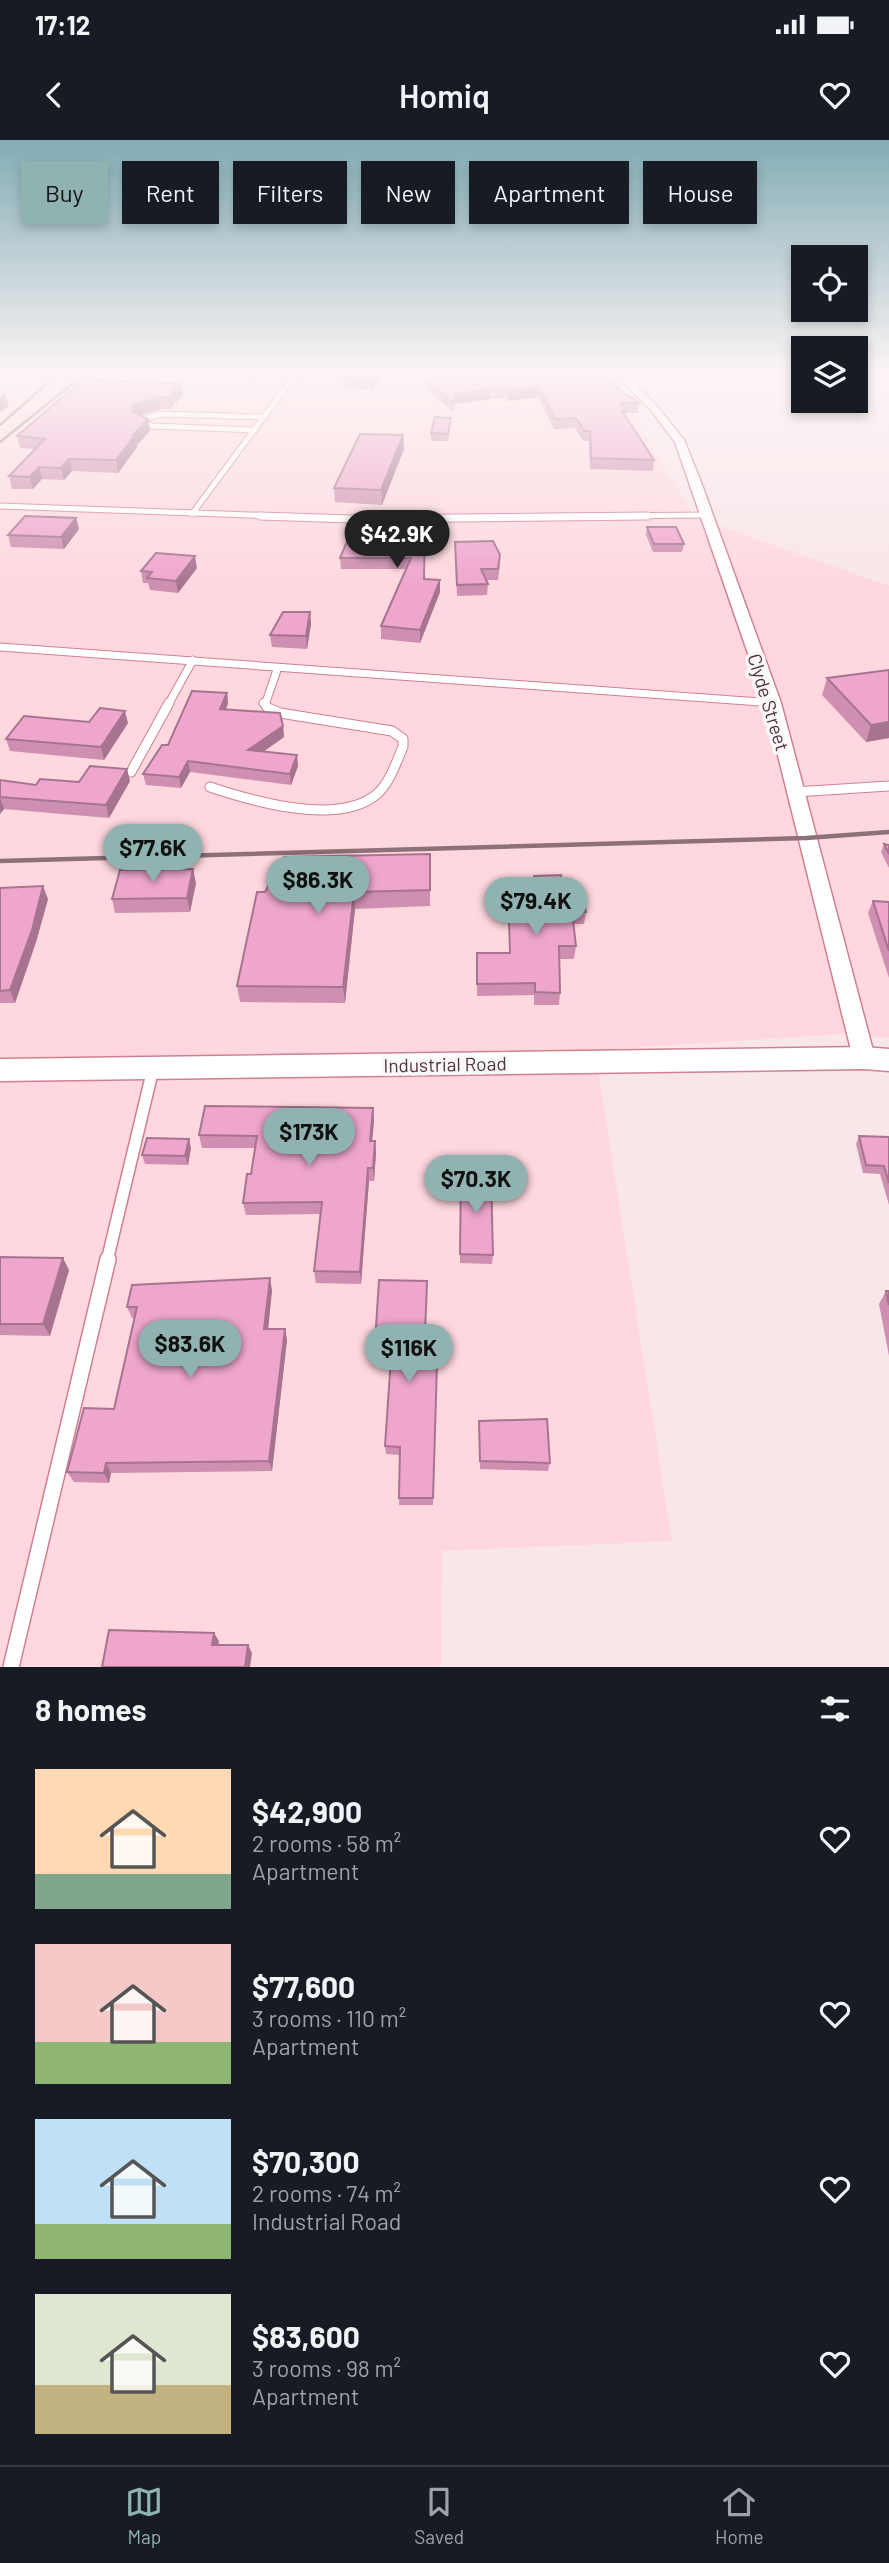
<!DOCTYPE html>
<html lang="en">
<head>
<meta charset="utf-8">
<style>
	:root { --surface:#171b24; --page:#242831; --text:#f1f3f6; --muted:#9ea1a6; --line:#363941; --accent:#90b3b2 }
	body { margin:0; font-family:Barlow,sans-serif; background:var(--page); color:var(--text); height:100vh; display:flex; flex-direction:column; font-size:26px; white-space:nowrap }
	* { box-sizing:border-box; margin:0 }
	p { font-size:23px; color:var(--muted) }
	.icon { flex:none; width:38px; height:38px; fill:none; stroke:currentColor; stroke-width:2; stroke-linecap:round; stroke-linejoin:round }
	.map { position:relative; height:1527px; overflow:hidden }
	.details { display:flex; flex-direction:column; background:var(--surface); flex:1 }
	.details>* { flex:none }
	.hud { position:absolute; left:21px; top:21px; width:847px; height:63px; display:flex; gap:14px }
	.tools { position:absolute; left:791px; top:105px; display:grid; gap:14px }
	.tools a { display:grid; place-items:center; width:77px; height:77px; border-radius:0px; background:var(--surface); box-shadow:0 4px 10px #0003; font-size:35px }
	.price { position:absolute; translate:-50% -60px; padding:0 16px; border-radius:24px; background:var(--accent); color:#111; font-size:23px; line-height:46px; filter:drop-shadow(0 2px 4px #0008) }
	.price::after { content:''; position:absolute; left:50%; top:42px; width:21px; height:16px; margin-left:-10px; background:inherit; clip-path:polygon(0 0,100% 0,50% 100%) }
	.price.active { background:#222; color:#fff }
	ul { padding:0; list-style:none }
	li { display:flex; align-items:center; gap:21px; height:175px; padding:0 35px }
	li span { display:grid; place-items:center; flex:none; width:196px; height:140px; border-radius:0px; color:#555 }
	li>.icon { margin-inline-start:auto }
	span .icon { width:84px; height:84px; fill:#fffc; stroke-width:1 }
	li b { font-size:30px }
	h2 { display:flex; justify-content:space-between; align-items:center; height:84px; padding:0 35px; font-size:30px }
	.pill { padding:0 24px; border-radius:0px; background:var(--surface); box-shadow:0 4px 10px #0003; font-size:24px; line-height:63px }
	.pill.active { background:var(--accent); color:#111 }
	.status { display:flex; justify-content:space-between; align-items:center; height:49px; padding:0 35px; background:var(--surface); direction:ltr }
	.status svg { height:19px; fill:currentColor }
	header { display:flex; justify-content:space-between; align-items:center; height:91px; padding:0 35px; background:var(--surface); font-size:32px; font-weight:600 }
	.tabs { display:flex; justify-content:space-around; align-items:center; height:98px; border-top:2px solid var(--line); background:var(--surface); font-size:19px; color:var(--muted) }
	.tabs a { display:grid; justify-items:center; gap:4px }
	.tabs .active { color:var(--accent) }
	.map>svg:first-child { display:block }
</style>
</head>
<body>
<div class="status"><b>17:12</b><svg viewBox="0 0 49 12"><path d="M0 12V9h3v3zM5 12V6h3v6zM10 12V3h3v9zM15 12V0h3v12zM26 1h20v11H26zM47 4h2v5h-2z"/></svg></div>
<header><svg class="icon" aria-label="back" viewBox="0 0 24 24"><path d="M15 5l-7 7 7 7"/></svg>Homiq<svg class="icon" aria-label="heart" viewBox="0 0 24 24"><path d="M12 20l-8-8c-3-5 5-10 8-4 3-6 11-1 8 4z"/></svg></header>
<div class="map">
<svg width="889" height="1527" viewBox="0 0 889 1527">
	<rect width="100%" height="100%" fill="#f8e6e9"/>
	<path fill="#fed8de" d="M0,232H588L634,278L695,377L889,446V898L846,894L595,910L672,1401L442,1411L441,1527H0Z"/>
	<g fill="none" stroke-linecap="round" stroke-linejoin="round">
		<defs>
			<path id="service-far4" d="M255,290L152,286L139,280L161,274L265,277
				M0,366L307,377
				M192,374L297,232
				M492,377L706,375"/>
			<path id="service-far3" d="M260,376L350,379L648,376
				M0,507L773,563
				M168,565L193,520
				M265,565L278,527"/>
			<path id="service-far2" d="M770,563H773
				M131,632L169,563
				M210,647C252,661 338,687 377,654C390,643 396,622 403,607V599L392,591L280,573L268,568L264,563
				M795,652L889,646"/>
			<path id="service-far1" d="M107,1121L153,929"/>
			<path id="service" d="M11,1527L108,1119"/>
			<path id="minor" d="M613,232H623L656,265L684,300L701,342L781,563L875,918L872,924L864,927L856,924L853,918L765,563L675,302L650,269Z"/>
			<path id="tertiary" d="M864,907L889,909V931L864,929L0,941V919Z"/>
		</defs>
		<use href="#service-far4" stroke="#d08091" stroke-width="7"/>
		<use href="#service-far3" stroke="#d08091" stroke-width="9"/>
		<use href="#service-far2" stroke="#d08091" stroke-width="11"/>
		<use href="#service-far1" stroke="#d08091" stroke-width="14"/>
		<use href="#service" stroke="#d08091" stroke-width="18"/>
		<use href="#minor" stroke="#d08091" stroke-width="3"/>
		<use href="#tertiary" stroke="#d08091" stroke-width="3"/>
		<use href="#service-far4" stroke="#fff" stroke-width="5"/>
		<use href="#service-far3" stroke="#fff" stroke-width="7"/>
		<use href="#service-far2" stroke="#fff" stroke-width="9"/>
		<use href="#service-far1" stroke="#fff" stroke-width="11"/>
		<use href="#service" stroke="#fff" stroke-width="15"/>
		<use href="#minor" fill="#fff" fill-rule="evenodd"/>
		<use href="#tertiary" fill="#fff" fill-rule="evenodd"/>
		<path stroke="#8d7177" stroke-width="2.5" d="M0,285L49,242
			M0,302L87,232"/>
		<path stroke="#8d7177" stroke-width="4.5" d="M0,721L806,698L889,692"/>
	</g>
	<path fill="#ce8fb0" d="M349,232H383L372,250L345,248V239Z
		M442,232L639,263L638,273H626V277L654,320L653,331L590,329L589,301H583L575,288L554,289L538,257L508,261L505,258L490,259L455,264L453,272L426,249V240L432,239V233Z
		M84,239L183,255L170,269H160L140,275L148,279L150,291L137,305V307L118,333L72,331L64,340L42,339L33,349H12L9,336L35,309L20,308L17,296Z
		M451,278L448,301H431V293Z
		M403,295L404,309L382,365L335,362L334,348Z
		M76,378L79,389L64,409L11,407L8,395Z
		M647,387L684,404L682,412H653L646,395Z
		M455,402L500,425L498,440H486L488,444L487,455L457,456Z
		M413,413L424,439L440,452L420,503L381,499V486L406,429H341L340,418Z
		M197,428L178,453L150,450L148,443H143L141,431Z
		M310,472L311,484L307,509L272,507L270,495Z
		M889,530V598L866,602L822,555L827,538Z
		M227,553L228,563L226,570L283,586L284,597L263,612L298,626L291,645L190,632L181,648L146,645L143,634L168,605Z
		M89,582L128,583L104,620L10,611L6,599Z
		M127,629L130,641L109,678L4,669L0,674V640L36,645L79,642Z
		M884,704L889,705V728L881,712Z
		M430,714V766L355,769L345,863L240,862L237,846L265,752Z
		M534,736L563,749L586,772L584,784H574L576,806L574,819H560V853L559,865H534V855L477,856V813H509V780H518L516,762V750L533,749Z
		M196,743L190,772L115,773L112,759Z
		M0,748L48,759L36,802L15,863H0Z
		M873,761L889,762V838L868,773Z
		M373,968L374,981L372,1001H375L376,1013L374,1041H369L361,1144L316,1143L314,1131L320,1074L246,1075L243,1063L251,1034L255,1008H202L199,995Z
		M859,996L889,997V1065L880,1034L863,1033L856,1004Z
		M191,1008L188,1025L145,1024L142,1015Z
		M461,1033L493,1115L492,1124L460,1123Z
		M0,1117L69,1130L50,1196L0,1195Z
		M379,1140L425,1222L437,1223L433,1365H399L400,1315L386,1314L385,1306L391,1211H376L375,1203Z
		M272,1150L268,1189H285L287,1200L272,1331L111,1333L109,1343L74,1342L67,1332L114,1269L135,1178H132L127,1167Z
		M886,1151H889V1216L879,1164Z
		M479,1281L550,1323L548,1331L480,1329Z"/>
	<path fill="#a77490" d="M377,232H383L372,250V240Z
		M181,244L183,255L170,269L168,258Z
		M539,247L538,257L508,261V251Z
		M490,249V259L455,264L453,272L455,254Z
		M5,253L9,266L0,272V257Z
		M158,257L160,269L135,277L133,272V265Z
		M148,279L150,291L137,305V307L118,333L116,320L133,295Z
		M403,295L404,309L382,365L381,350Z
		M69,319L72,331L64,340L61,328Z
		M39,327L42,339L33,349L30,337Z
		M76,378L79,389L64,409L61,397Z
		M195,416L197,428L178,453L176,441Z
		M440,440V452L420,503V490Z
		M310,472L311,484L307,509L306,496Z
		M227,553L228,563L222,580L220,569Z
		M125,571L128,583L104,620L101,607Z
		M889,582V598L866,602L871,585Z
		M283,586L284,597L250,621L248,610Z
		M297,615L298,626L291,645L290,634Z
		M188,621L190,632L181,648L179,637Z
		M127,629L130,641L109,678L106,665Z
		M0,657L4,669L0,674Z
		M193,729L196,743L190,772L187,758Z
		M43,746L48,759L36,802L15,863L10,850Z
		M354,752L355,769L345,863L343,847Z
		M373,968L374,981L371,1013L370,1001Z
		M189,999L191,1008L188,1025L185,1016Z
		M375,1001L376,1013L374,1041L373,1028Z
		M368,1028L369,1041L361,1144L360,1132Z
		M63,1118L69,1130L50,1196L43,1184Z
		M270,1138L272,1150L267,1200L264,1189Z
		M285,1189L287,1200L272,1331L269,1321Z
		M106,1323L111,1333L109,1343L104,1333Z
		M214,1493L219,1501L217,1513L212,1505Z
		M248,1505L252,1513L250,1527H245Z"/>
	<path fill="#efa6cd" stroke="#a77490" stroke-width="2" d="M349,232H377L372,240L345,239Z
		M442,232H595L639,263H621L626,271H622L654,320L591,318L590,291H584L576,278L555,279L539,247L508,251L505,248L490,249L455,254L453,262L426,240L438,238L432,233Z
		M84,239L181,244L168,258L158,257L133,265V272L148,279L133,295H135L116,320L69,319L61,328L39,327L30,337L9,336L45,299L17,296Z
		M435,277L451,278L448,294L431,293Z
		M360,294L403,295L381,350L334,348Z
		M25,376L76,378L61,397L8,395Z
		M354,385H414L413,415L425,388L424,439L440,440L420,490L381,486L411,418H340Z
		M647,387H676L684,404H654Z
		M493,401L500,415L498,429H481L488,444L457,445L455,402Z
		M156,413L195,416L176,441L147,438L152,432L141,431Z
		M283,472H310L306,496L270,495Z
		M889,530V582L871,585L827,538Z
		M192,551L227,553L220,569L280,573L283,586L248,610L297,615L290,634L188,621L179,637L143,634L162,605H168Z
		M100,568L125,571L101,607L6,599L24,576L89,582Z
		M90,626L127,629L106,665L0,657V640L36,645L40,639L79,642Z
		M884,704L889,705V714Z
		M430,714V750L354,752L343,847L237,846L257,752H265L284,717Z
		M193,729L187,758L112,759L120,730Z
		M561,735L563,749H582L586,772H572L576,806H559L560,853L535,852V843L477,844V813H510L509,780H520L516,750L535,749L534,736Z
		M43,746L32,790L10,850L0,851V748Z
		M873,761L889,762V811Z
		M205,966L373,968L370,1001H375L373,1028H368L360,1132L314,1131L322,1062L243,1063L247,1034H251L257,996L199,995Z
		M859,996L889,997V1043L884,1026L866,1025Z
		M147,998L189,999L185,1016L142,1015Z
		M461,1033L491,1034L493,1115L460,1114Z
		M0,1117L63,1118L43,1184H0Z
		M270,1138L264,1189H285L269,1321L106,1323L104,1333L67,1332L84,1268L114,1269L137,1167H127L132,1145Z
		M379,1140L427,1141L424,1222L437,1223L433,1358H399L400,1307L385,1306L392,1203H375Z
		M886,1151H889V1165Z
		M547,1279L550,1323L480,1321L479,1281Z
		M109,1490L214,1493L212,1505H248L245,1527H102Z"/>
	<linearGradient id="sky" x2="0" y2="1"><stop stop-color="#82acb5"/><stop offset="0.52" stop-color="#fcf4f5"/><stop offset="1" stop-color="#fcf4f5" stop-opacity="0"/></linearGradient>
	<rect width="889" height="446" fill="url(#sky)"/>
	<g text-anchor="middle" dominant-baseline="central" stroke-width="7" stroke-linejoin="round" paint-order="stroke">
		<g font-size="19" fill="#533138" stroke="#f8f8f8">
			<text transform="translate(769 562) rotate(73)">Clyde Street</text>
			<text transform="translate(445 924) rotate(-1)">Industrial Road</text>
		</g>
	</g>
</svg>
<div class="tools">
<a><svg class="icon" aria-label="locate" viewBox="0 0 24 24"><circle cx="12" cy="12" r="6"/><path d="M12 2v4M12 18v4M2 12h4M18 12h4"/></svg></a>
<a><svg class="icon" aria-label="layers" viewBox="0 0 24 24"><path d="M12 4l9 5-9 5-9-5zM3 14l9 5 9-5"/></svg></a>
</div>
<b class="price active" style="left:397px;top:430px">$42.9K</b>
<b class="price" style="left:153px;top:744px">$77.6K</b>
<b class="price" style="left:318px;top:776px">$86.3K</b>
<b class="price" style="left:536px;top:797px">$79.4K</b>
<b class="price" style="left:309px;top:1028px">$173K</b>
<b class="price" style="left:476px;top:1075px">$70.3K</b>
<b class="price" style="left:190px;top:1240px">$83.6K</b>
<b class="price" style="left:409px;top:1244px">$116K</b>
<div class="hud">
<a class="pill active">Buy</a>
<a class="pill">Rent</a>
<a class="pill">Filters</a>
<a class="pill">New</a>
<a class="pill">Apartment</a>
<a class="pill">House</a>
</div>
</div>
<section class="details">
<h2>8 homes<svg class="icon" aria-label="filters" viewBox="0 0 24 24"><path d="M4 7h16M4 17h16"/><circle cx="9" cy="7" r="2"/><circle cx="15" cy="17" r="2"/></svg></h2>
<ul>
<li><span style="background:linear-gradient(#ffd9b3 75%,#7fa58c 0)"><svg class="icon" aria-label="home" viewBox="0 0 24 24"><path d="M3 11l9-7 9 7M6 9v11h12V9"/></svg></span><div><b>$42,900</b><p>2 rooms · 58 m²</p><p>Apartment</p></div><svg class="icon" aria-label="heart" viewBox="0 0 24 24"><path d="M12 20l-8-8c-3-5 5-10 8-4 3-6 11-1 8 4z"/></svg></li>
<li><span style="background:linear-gradient(#f6c9c9 70%,#8fb573 0)"><svg class="icon" aria-label="home" viewBox="0 0 24 24"><path d="M3 11l9-7 9 7M6 9v11h12V9"/></svg></span><div><b>$77,600</b><p>3 rooms · 110 m²</p><p>Apartment</p></div><svg class="icon" aria-label="heart" viewBox="0 0 24 24"><path d="M12 20l-8-8c-3-5 5-10 8-4 3-6 11-1 8 4z"/></svg></li>
<li><span style="background:linear-gradient(#bfe0f5 75%,#8fb573 0)"><svg class="icon" aria-label="home" viewBox="0 0 24 24"><path d="M3 11l9-7 9 7M6 9v11h12V9"/></svg></span><div><b>$70,300</b><p>2 rooms · 74 m²</p><p>Industrial Road</p></div><svg class="icon" aria-label="heart" viewBox="0 0 24 24"><path d="M12 20l-8-8c-3-5 5-10 8-4 3-6 11-1 8 4z"/></svg></li>
<li><span style="background:linear-gradient(#dfe7d0 65%,#c2b280 0)"><svg class="icon" aria-label="home" viewBox="0 0 24 24"><path d="M3 11l9-7 9 7M6 9v11h12V9"/></svg></span><div><b>$83,600</b><p>3 rooms · 98 m²</p><p>Apartment</p></div><svg class="icon" aria-label="heart" viewBox="0 0 24 24"><path d="M12 20l-8-8c-3-5 5-10 8-4 3-6 11-1 8 4z"/></svg></li>
</ul>
</section>
<nav class="tabs">
<a class="active"><svg class="icon" aria-label="map" viewBox="0 0 24 24"><path d="M3 6l6-2 6 2 6-2v14l-6 2-6-2-6 2zM9 4v14M15 6v14"/></svg>Map</a>
<a><svg class="icon" aria-label="saved" viewBox="0 0 24 24"><path d="M7 4h10v16l-5-4-5 4z"/></svg>Saved</a>
<a><svg class="icon" aria-label="home" viewBox="0 0 24 24"><path d="M3 11l9-7 9 7M6 9v11h12V9"/></svg>Home</a>
</nav>
</body>
</html>
